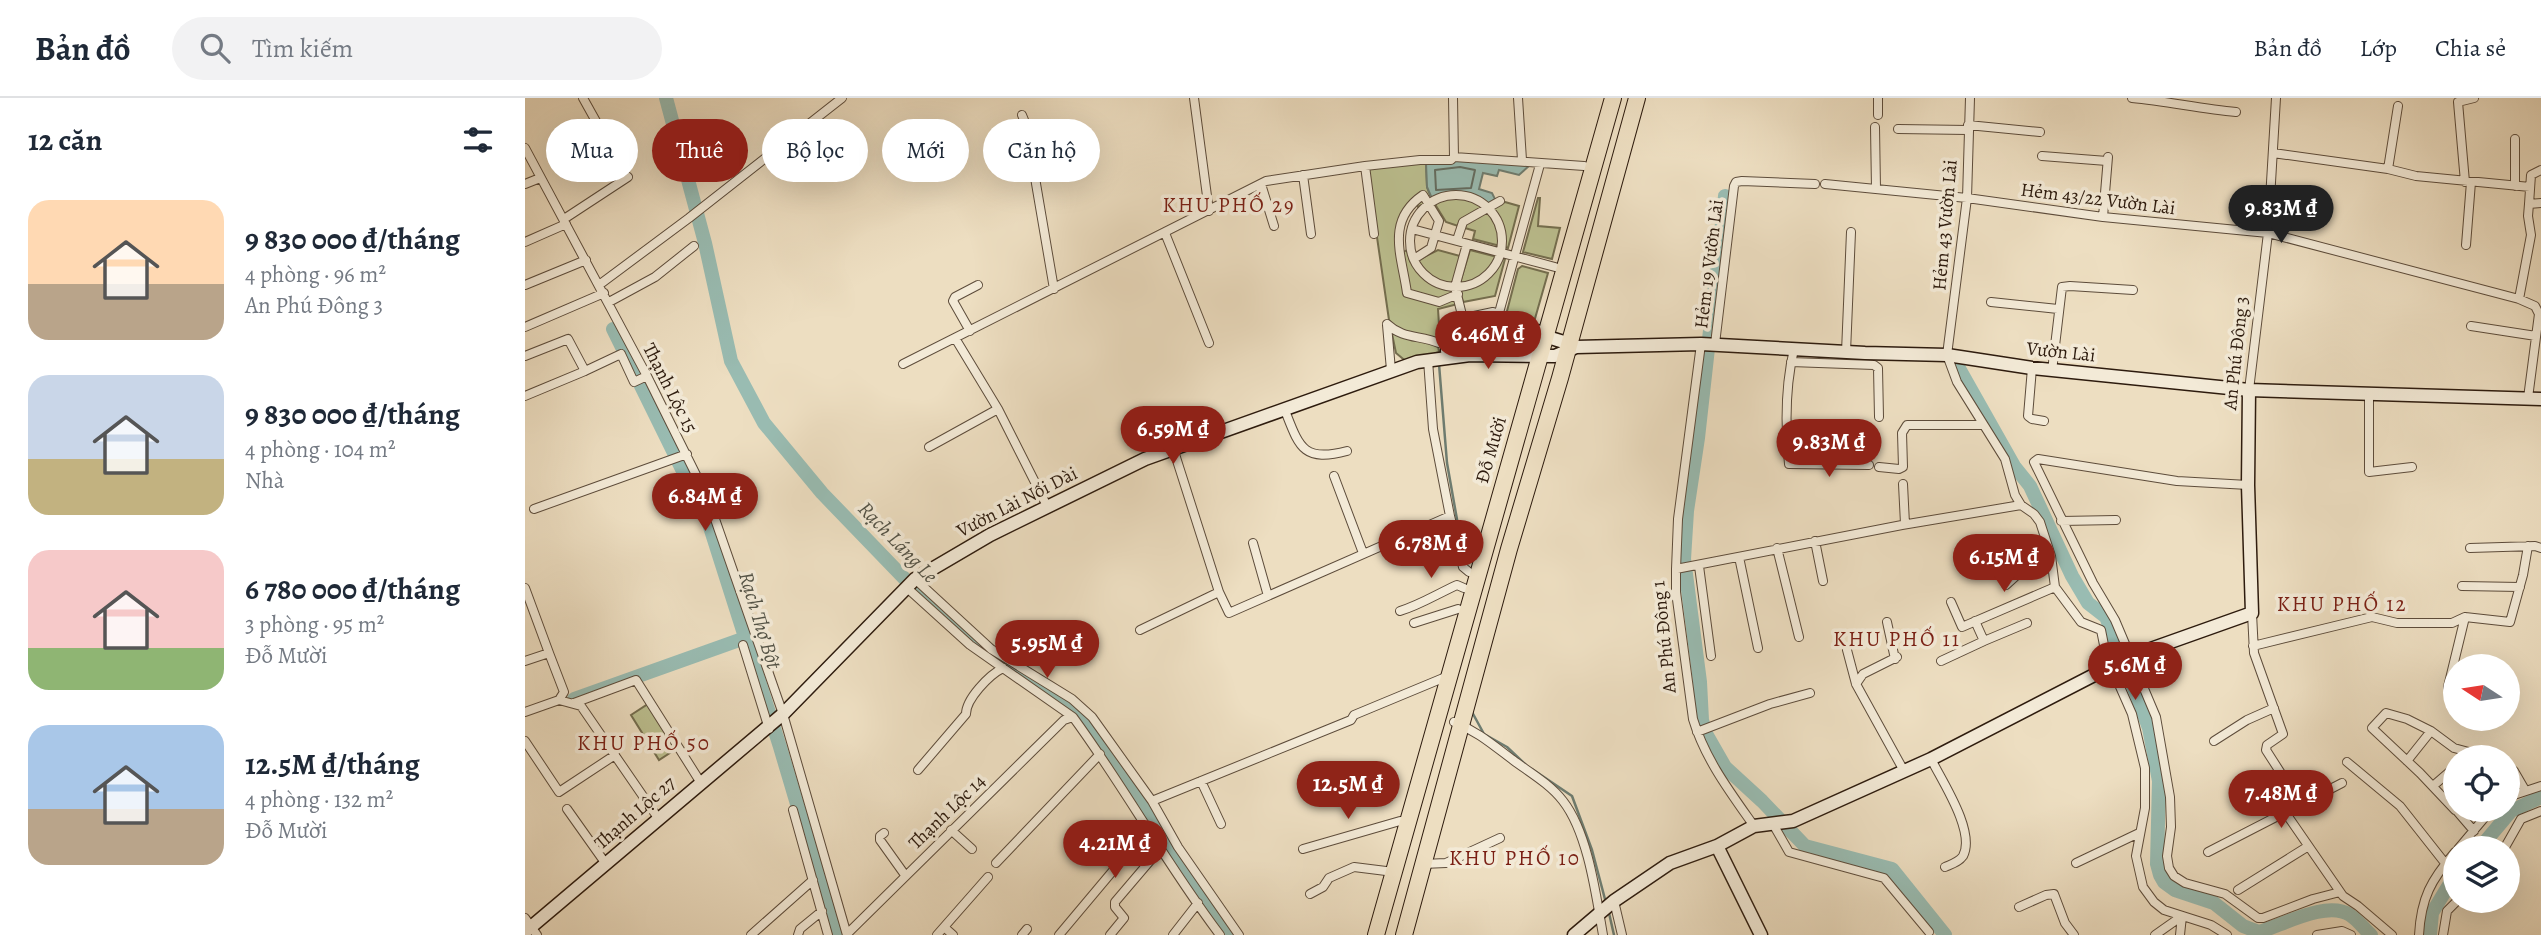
<!DOCTYPE html>
<html lang="vi">
<head>
<meta charset="utf-8">
<style>
	:root { --surface:#fff; --page:#f2f2f3; --text:#1f2937; --muted:#747a83; --line:#e0e1e3; --accent:#8f2418 }
	body { margin:0; font-family:Alegreya,serif; background:var(--page); color:var(--text); height:100vh; display:flex; flex-direction:column; font-size:26px; white-space:nowrap }
	* { box-sizing:border-box; margin:0 }
	p { font-size:23px; color:var(--muted) }
	.icon { flex:none; width:38px; height:38px; fill:none; stroke:currentColor; stroke-width:2; stroke-linecap:round; stroke-linejoin:round }
	.map { position:relative; flex:1; overflow:hidden }
	.side { display:flex; flex-direction:column; background:var(--surface); width:525px }
	.side>* { flex:none }
	.guide { position:absolute; left:21px; top:21px; width:665px; height:63px; display:flex; gap:14px }
	.needle { width:46px; rotate:282deg }
	.buttons { position:absolute; left:1918px; top:556px; display:grid; gap:14px }
	.buttons a { display:grid; place-items:center; width:77px; height:77px; border-radius:50%; background:var(--surface); box-shadow:0 7px 28px #0002; font-size:35px }
	.price { position:absolute; translate:-50% -60px; padding:0 16px; border-radius:24px; background:var(--accent); color:#fff; font-size:23px; line-height:46px; filter:drop-shadow(0 2px 4px #0008) }
	.price::after { content:''; position:absolute; left:50%; top:42px; width:21px; height:16px; margin-left:-10px; background:inherit; clip-path:polygon(0 0,100% 0,50% 100%) }
	.price.current { background:#222; color:#fff }
	ul { padding:0; list-style:none }
	li { display:flex; align-items:center; gap:21px; height:175px; padding:0 28px }
	li span { display:grid; place-items:center; flex:none; width:196px; height:140px; border-radius:21px; color:#555 }
	li>.icon { margin-inline-start:auto }
	span .icon { width:84px; height:84px; fill:#fffc; stroke-width:1 }
	li b { font-size:30px }
	h2 { display:flex; justify-content:space-between; align-items:center; height:84px; padding:0 28px; font-size:30px }
	.tag { padding:0 24px; border-radius:32px; background:var(--surface); box-shadow:0 7px 28px #0002; font-size:24px; line-height:63px }
	.tag.current { background:var(--accent); color:#fff }
	header { display:flex; align-items:center; gap:42px; box-sizing:border-box; height:98px; padding:0 35px; background:var(--surface); border-bottom:2px solid var(--line) }
	header strong { font-size:33px }
	nav { display:flex; gap:38px; margin-inline-start:auto; font-size:24px }
	.search { width:490px; height:63px; background:var(--page); display:flex; align-items:center; gap:18px; box-sizing:border-box; padding:0 24px; border-radius:38px; color:var(--muted); font-size:26px }
	main { display:flex; flex:1; min-height:0 }
	.map>svg:first-child { display:block }
</style>
</head>
<body>
<header>
<strong>Bản đồ</strong>
<div class="search"><svg class="icon" aria-label="search" viewBox="0 0 24 24"><circle cx="10" cy="10" r="6"/><path d="M15 15l6 6"/></svg>Tìm kiếm</div>
<nav><a>Bản đồ</a><a>Lớp</a><a>Chia sẻ</a></nav>
</header>
<main>
<section class="side">
<h2>12 căn<svg class="icon" aria-label="filters" viewBox="0 0 24 24"><path d="M4 7h16M4 17h16"/><circle cx="9" cy="7" r="2"/><circle cx="15" cy="17" r="2"/></svg></h2>
<ul>
<li><span style="background:linear-gradient(#ffd9b3 60%,#b9a48a 0)"><svg class="icon" aria-label="home" viewBox="0 0 24 24"><path d="M3 11l9-7 9 7M6 9v11h12V9"/></svg></span><div><b>9 830 000 ₫/tháng</b><p>4 phòng · 96 m²</p><p>An Phú Đông 3</p></div></li>
<li><span style="background:linear-gradient(#c9d6e8 60%,#c2b280 0)"><svg class="icon" aria-label="home" viewBox="0 0 24 24"><path d="M3 11l9-7 9 7M6 9v11h12V9"/></svg></span><div><b>9 830 000 ₫/tháng</b><p>4 phòng · 104 m²</p><p>Nhà</p></div></li>
<li><span style="background:linear-gradient(#f6c9c9 70%,#8fb573 0)"><svg class="icon" aria-label="home" viewBox="0 0 24 24"><path d="M3 11l9-7 9 7M6 9v11h12V9"/></svg></span><div><b>6 780 000 ₫/tháng</b><p>3 phòng · 95 m²</p><p>Đỗ Mười</p></div></li>
<li><span style="background:linear-gradient(#a9c7e8 60%,#b9a48a 0)"><svg class="icon" aria-label="home" viewBox="0 0 24 24"><path d="M3 11l9-7 9 7M6 9v11h12V9"/></svg></span><div><b>12.5M ₫/tháng</b><p>4 phòng · 132 m²</p><p>Đỗ Mười</p></div></li>
</ul>
</section>
<div class="map">
<svg width="2016" height="837" viewBox="0 0 2016 837">
	<rect width="100%" height="100%" fill="#eddec1"/>
	<filter id="stains"><feTurbulence type="fractalNoise" baseFrequency=".00286" numOctaves="4"/><feColorMatrix values="0 0 0 0 .2 0 0 0 0 .09 0 0 0 0 .02 0 0 0 .5 -.17"/></filter>
	<radialGradient id="worn" r=".72"><stop offset=".6" stop-color="#630" stop-opacity="0"/><stop offset="1" stop-color="#630" stop-opacity=".3"/></radialGradient>
	<path fill="#bcc090" stroke="#746e4f" stroke-width="2" d="M901,65L902,89L905,97L898,102L900,106L893,109L890,103L879,118L875,156L882,152L885,163L889,161L891,163L913,152L935,158L933,206L913,211L915,243L876,236L864,222L842,70Z
		M922,97L942,98L960,107L935,122L933,128L921,124L908,103Z
		M1013,100H1015L1013,128L1035,130L1027,161L998,154Z
		M980,104L994,108L983,150L948,141L950,133L940,130L941,126Z
		M945,152L980,161L970,198L938,204L934,188Z
		M997,168L1023,175L1007,231L976,236L993,171Z
		M964,227L966,239L922,249L919,237Z
		M866,231L913,247L914,254L883,265L871,255Z
		M998,240L1000,254H933Z
		M123,606L151,651L134,662L106,617Z"/>
	<path fill="#99bcb2" stroke="#6e7c70" stroke-width="2" d="M934,62L1006,66L994,77L974,72L972,78L958,75L954,91L967,95L970,101L960,107C943,96 927,94 908,103L902,89L901,65Z"/>
	<g fill="none" stroke-linecap="round" stroke-linejoin="round">
		<path stroke="#636c60" stroke-width="2" d="M935,69L950,72L946,90L911,92L910,72Z"/>
		<path stroke="#6e7c70" stroke-width="2.5" d="M914,266L922,365L939,461
			M947,614L959,636L982,649L1001,667
			M1007,671L1047,698L1067,752L1081,805
			M1084,815L1089,837"/>
		<path stroke="#99bcb2" stroke-width="14" d="M141,0L180,145L206,263L239,325L297,395L404,506L461,554L537,602L559,621L703,837
			M1200,98L1173,340L1162,413L1159,461L1175,584L1177,622L1180,634L1200,669L1237,703L1280,748L1367,771L1420,837
			M88,231L184,426L255,649L311,837
			M1432,267L1489,368L1505,388L1547,478L1563,505L1581,519L1611,595L1624,630L1634,683L1632,766L1635,777L1639,784L1650,792L1689,805L1718,828L1734,834C1758,827 1802,802 1825,817C1833,822 1839,831 1846,837
			M49,601L220,540
			M1954,751L1986,713L2016,699
			M1905,837L1907,815L1930,777"/>
		<defs>
			<path id="street" d="M58,0L87,52
				M669,0L684,113
				M928,0L929,59
				M993,0L997,62
				M1445,0L1442,100L1422,257L1432,284L1480,361L1490,397L1496,407L1509,416L1515,424L1526,458L1530,489L1556,524L1576,532L1581,557L1607,616L1620,670V710L1611,758L1618,789L1629,804L1639,812L1686,827L1702,837
				M1607,0C1642,3 1676,11 1711,14
				M497,17L501,27L529,191
				M1353,17V0
				M1443,27L1515,34
				M1350,29L1351,91
				M1373,31L1443,32
				M0,50L122,278L183,401L258,616L322,837
				M1748,55L1863,71L1891,78L2005,89
				M1517,58L1582,63
				M840,68L849,136
				M1863,71L1873,8
				M778,77L786,136
				M1940,84L1933,4L1949,0
				M0,86L15,80
				M736,86L749,128
				M1300,86L1442,100L1578,119L1743,135L1994,201L2010,208L2014,216L2003,300
				M1990,88V41
				M885 143a46 46 0 1 1 92 0a46 46 0 1 1-92 0Z
				M2004,106L2006,77L2016,72
				M1578,119L1583,59
				M39,121L103,79
				M887,131L1030,169
				M640,135L684,245
				M932,142L938,124L975,103
				M0,144L41,126
				M1941,147L1946,84
				M889,161L906,150L914,123L898,97C860,123 877,158 882,195L914,204L933,196
				M0,187L61,162
				M74,187L164,120L317,0
				M1994,201L2006,137L2003,118L2004,106L2016,105
				M84,204L130,179L169,148
				M1466,204L1533,211
				M938,221L930,189L942,146
				M921,224L968,214L974,216
				M862,226C878,241 894,237 914,245
				M862,227L866,272
				M1946,228L2011,238
				M0,229L79,195
				M445,233L428,203L430,199L453,187
				M430,240L473,311L523,410
				M970,242L972,222L1014,70
				M1176,246L1153,421L1151,471V494L1168,621C1180,661 1205,694 1229,728
				M1190,246L1209,88L1211,84L1217,83L1290,86
				M1269,251C1260,289 1260,327 1264,366L1344,367
				M1321,254L1326,134
				M0,258L43,241L60,273
				M903,262L908,331L925,418L938,469L944,474
				M1266,264L1349,267L1353,270L1354,319
				M378,266L741,83L840,68L895,62H926L929,59L1059,68
				M1507,270L1503,318L1507,321L1519,323
				M1527,273L1537,189L1545,188L1608,192
				M1724,292L1743,135L1751,0
				M1844,294V374L1887,369
				M0,298L60,273L96,256L109,284L122,278
				M759,310C774,348 777,365 822,353
				M404,349L473,311
				M648,350L694,494L704,515L925,418
				M1354,369L1374,371L1378,369L1377,335L1382,327H1458
				M809,378L838,455
				M1378,386L1380,426
				M1723,387L1652,383L1513,361L1509,364L1568,485L1590,522L1631,619L1645,699L1646,729L1642,758L1644,770L1649,778L1660,785L1700,796L1733,820H1738L1788,801L1815,794
				M9,411L162,356
				M1536,423L1591,422
				M1290,443L1298,483
				M728,445L743,498
				M1252,450L1274,539
				M1945,450L2010,448L2016,450
				M1214,459L1233,550
				M1174,468L1186,558
				M1151,471L1377,427L1496,407
				M390,481L466,551L547,601L567,619L627,703L653,749L714,837
				M1481,487L1492,477L1501,462L1524,452
				M1937,488L1995,489
				M381,489L445,547L548,619
				M0,490L24,555
				M1426,504L1437,529L1530,489
				M875,513C895,507 912,496 932,487L939,490
				M1727,515L1729,555L1758,636L1742,647L1741,652L1775,705
				M1362,524L1370,561
				M889,525L933,511
				M615,532L694,494
				M1459,543L1502,525
				M218,547L244,631
				M1728,548L1847,519L1872,525H1927L1940,519L1985,524L1998,477L2003,448
				M1322,552L1331,586L1379,673
				M0,563L24,555L39,594L34,602
				M1416,563L1459,543L1450,523
				M1331,586L1338,576L1372,559
				M1930,591L1923,589L1940,519
				M49,605L111,582L176,685
				M0,614L34,602L56,608L133,720
				M929,624C952,633 968,647 988,662C1004,674 1025,686 1038,703C1063,735 1071,797 1078,837
				M1906,633L1929,650L1966,660
				M1172,634L1245,606L1285,595
				M0,643L34,694L90,657
				M1689,643L1722,622L1749,610
				M1406,661C1417,683 1451,734 1438,758C1434,764 1427,766 1420,769
				M1882,663L1906,633L1882,621L1861,615L1847,630L1895,675L1930,712
				M1822,664L1875,708L1920,765
				M1983,668L1989,673L2000,692
				M393,672L441,616C441,601 464,577 478,570
				M676,683L696,726
				M1908,688L1930,669
				M1983,699L2016,688
				M627,703L826,622L829,617L923,578
				M42,711L81,766
				M268,712L303,837
				M1931,712L1949,733
				M1760,714L1818,798L1833,808L1867,837
				M1248,726L1264,754L1359,780L1404,834
				M426,732L447,751
				M359,735L355,738V742L380,777
				M778,751L875,723
				M1933,751L1966,712
				M1979,751L1996,721L2016,713
				M1683,754L1817,685
				M471,765L575,656
				M1551,765L1614,735
				M898,766L921,765L975,740
				M1713,792L1782,749
				M785,796L798,789L804,780L829,769L861,773
				M1089,803L1097,837
				M1494,809L1521,797L1529,796L1540,825L1549,837
				M0,820L12,837
				M419,829L428,837
				M322,836L539,622L548,619C600,690 642,767 695,837
				M226,837L288,782
				M273,837L275,831L297,813
				M412,837L463,779
				M497,837L502,831
				M534,837L623,731
				M585,837L599,820L590,809V804L636,750
				M648,837L673,805
				M1630,837L1657,818
				M1655,837L1657,818
				M1792,837L1817,833L1826,837
				M1894,837C1896,800 1906,782 1930,754
				M1918,837L1922,813L1932,803"/>
			<path id="secondary" d="M922,253L1012,233C1024,242 1038,242 1051,249
				M1192,748L1236,837
				M0,834L258,616L390,481L465,437L620,361L892,264L945,257L1030,258L1051,249L1176,246L1340,255L1422,257L1507,270L1724,292L2016,301
				M1049,837L1089,803L1145,765L1192,748L1229,728L1268,723L1406,661L1606,558L1727,515L1723,387L1724,292"/>
			<path id="highway" d="M851,837L1088,0
				M879,837L984,451L1035,280L1112,0"/>
		</defs>
		<use href="#street" stroke="#5d4c3b" stroke-width="10"/>
		<use href="#secondary" stroke="#2d1b0e" stroke-width="15"/>
		<use href="#highway" stroke="#2d1b0e" stroke-width="18"/>
		<use href="#street" stroke="#f3ead7" stroke-width="8"/>
		<use href="#secondary" stroke="#f3ead7" stroke-width="12"/>
		<use href="#highway" stroke="#eddec1" stroke-width="16"/>
	</g>
	<g text-anchor="middle" dominant-baseline="central" stroke-width="7" stroke-linejoin="round" paint-order="stroke">
		<g font-size="19" fill="#2d1b0e" stroke="#f3ead7">
			<text transform="translate(1573 101) rotate(7)">Hẻm 43/22 Vườn Lài</text>
			<text transform="translate(1420 127) rotate(-85)">Hẻm 43 Vườn Lài</text>
			<text transform="translate(1184 166) rotate(-83)">Hẻm 19 Vườn Lài</text>
			<text transform="translate(1536 254) rotate(6)">Vườn Lài</text>
			<text transform="translate(1711 255) rotate(-84)">An Phú Đông 3</text>
			<text transform="translate(145 290) rotate(63)">Thạnh Lộc 15</text>
			<text transform="translate(966 352) rotate(-74)">Đỗ Mười</text>
			<text transform="translate(492 404) rotate(-27)">Vườn Lài Nối Dài</text>
			<text transform="translate(1139 539) rotate(-96)">An Phú Đông 1</text>
			<text transform="translate(422 714) rotate(-44)">Thạnh Lộc 14</text>
			<text transform="translate(110 715) rotate(-41)">Thạnh Lộc 27</text>
		</g>
		<g font-size="21" letter-spacing="2" fill="#7a1f14" stroke="#f3ead7">
			<text x="704" y="107">KHU PHỐ 29</text>
			<text x="1817" y="506">KHU PHỐ 12</text>
			<text x="1372" y="541">KHU PHỐ 11</text>
			<text x="119" y="645">KHU PHỐ 50</text>
			<text x="990" y="760">KHU PHỐ 10</text>
		</g>
		<g font-size="21" font-style="italic" fill="#535347" stroke="#f3ead7">
			<text transform="translate(373 444) rotate(46)">Rạch Láng Le</text>
			<text transform="translate(235 522) rotate(73)">Rạch Thợ Bột</text>
		</g>
	</g>
	<rect width="100%" height="100%" filter="url(#stains)"/>
	<rect width="100%" height="100%" fill="url(#worn)"/>
</svg>
<div class="buttons">
<a><svg class="needle" viewBox="-14 -14 28 28"><path d="M0-13l5 13h-10z" fill="#e53935"/><path d="M0 13l5-13h-10z" fill="#747a83"/></svg></a>
<a><svg class="icon" aria-label="locate" viewBox="0 0 24 24"><circle cx="12" cy="12" r="6"/><path d="M12 2v4M12 18v4M2 12h4M18 12h4"/></svg></a>
<a><svg class="icon" aria-label="layers" viewBox="0 0 24 24"><path d="M12 4l9 5-9 5-9-5zM3 14l9 5 9-5"/></svg></a>
</div>
<b class="price current" style="left:1756px;top:147px">9.83M ₫</b>
<b class="price" style="left:963px;top:273px">6.46M ₫</b>
<b class="price" style="left:648px;top:368px">6.59M ₫</b>
<b class="price" style="left:1304px;top:381px">9.83M ₫</b>
<b class="price" style="left:180px;top:435px">6.84M ₫</b>
<b class="price" style="left:906px;top:482px">6.78M ₫</b>
<b class="price" style="left:1479px;top:496px">6.15M ₫</b>
<b class="price" style="left:522px;top:582px">5.95M ₫</b>
<b class="price" style="left:1610px;top:604px">5.6M ₫</b>
<b class="price" style="left:823px;top:723px">12.5M ₫</b>
<b class="price" style="left:1756px;top:732px">7.48M ₫</b>
<b class="price" style="left:590px;top:782px">4.21M ₫</b>
<div class="guide">
<a class="tag">Mua</a>
<a class="tag current">Thuê</a>
<a class="tag">Bộ lọc</a>
<a class="tag">Mới</a>
<a class="tag">Căn hộ</a>
</div>
</div>
</main>
</body>
</html>
